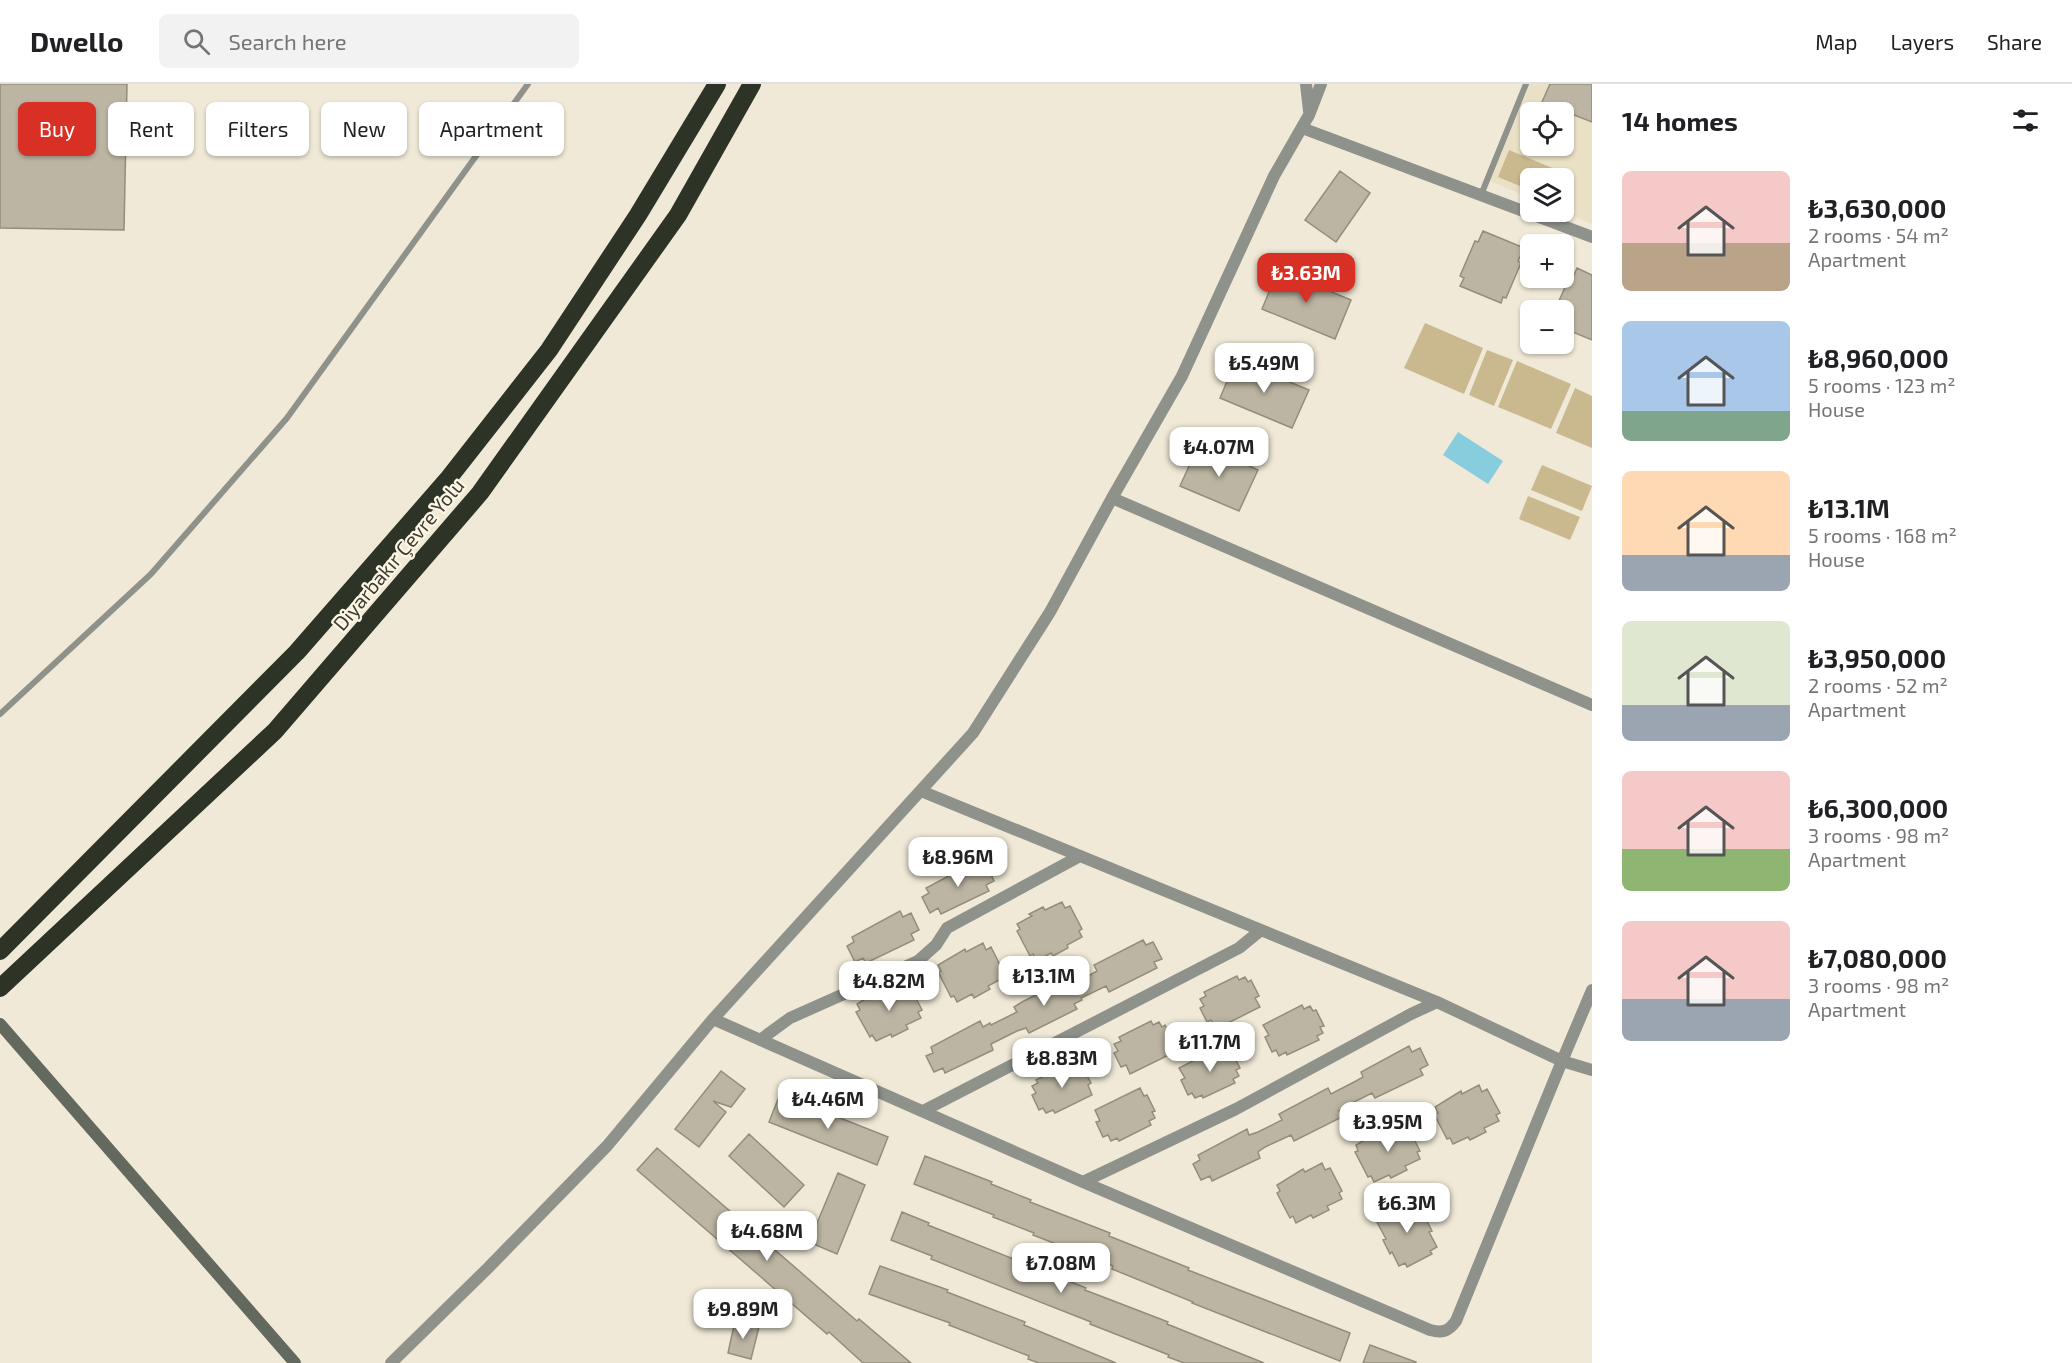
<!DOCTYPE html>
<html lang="en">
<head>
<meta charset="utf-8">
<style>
	:root { --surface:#fff; --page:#f2f2f2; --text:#202124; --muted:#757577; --line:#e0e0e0; --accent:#d93025 }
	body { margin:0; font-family:"Exo 2",sans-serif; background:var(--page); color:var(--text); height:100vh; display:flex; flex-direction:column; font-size:22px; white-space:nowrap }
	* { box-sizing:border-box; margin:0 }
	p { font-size:20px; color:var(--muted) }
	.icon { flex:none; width:33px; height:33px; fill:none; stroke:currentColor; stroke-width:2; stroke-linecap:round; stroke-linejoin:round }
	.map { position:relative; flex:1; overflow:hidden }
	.sheet { display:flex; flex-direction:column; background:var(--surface); width:480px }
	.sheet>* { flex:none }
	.hud { position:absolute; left:18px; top:18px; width:570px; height:54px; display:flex; gap:12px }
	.controls { position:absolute; left:1520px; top:18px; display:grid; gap:12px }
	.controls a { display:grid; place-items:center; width:54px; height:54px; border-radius:9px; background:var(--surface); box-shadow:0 2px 4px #0004; font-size:30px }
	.price { position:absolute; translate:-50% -51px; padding:0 14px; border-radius:12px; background:#fff; color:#222; font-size:20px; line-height:39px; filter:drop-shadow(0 2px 3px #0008) }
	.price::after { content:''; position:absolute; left:50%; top:36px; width:18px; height:14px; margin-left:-9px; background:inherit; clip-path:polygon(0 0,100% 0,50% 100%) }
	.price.on { background:var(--accent); color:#fff }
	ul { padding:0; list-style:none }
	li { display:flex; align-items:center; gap:18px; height:150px; padding:0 30px }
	li span { display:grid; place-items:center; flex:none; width:168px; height:120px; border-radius:9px; color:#555 }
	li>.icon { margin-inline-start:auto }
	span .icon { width:72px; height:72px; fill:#fffc; stroke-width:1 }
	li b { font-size:26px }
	h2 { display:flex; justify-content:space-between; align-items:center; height:72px; padding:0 30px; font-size:26px }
	.pill { padding:0 21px; border-radius:9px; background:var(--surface); box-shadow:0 2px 4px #0004; font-size:21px; line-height:54px }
	.pill.on { background:var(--accent); color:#fff }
	header { display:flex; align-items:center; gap:36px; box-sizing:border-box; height:84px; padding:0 30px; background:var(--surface); border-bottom:2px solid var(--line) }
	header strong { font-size:28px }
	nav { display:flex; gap:33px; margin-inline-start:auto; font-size:21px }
	.search { width:420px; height:54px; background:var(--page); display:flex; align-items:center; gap:15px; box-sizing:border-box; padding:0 21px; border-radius:9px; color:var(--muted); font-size:22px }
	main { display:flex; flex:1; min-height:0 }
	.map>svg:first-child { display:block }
</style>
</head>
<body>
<header>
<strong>Dwello</strong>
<div class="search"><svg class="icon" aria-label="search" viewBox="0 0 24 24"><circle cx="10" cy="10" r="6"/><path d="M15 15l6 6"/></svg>Search here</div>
<nav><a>Map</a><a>Layers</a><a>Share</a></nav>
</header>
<main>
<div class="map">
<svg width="1592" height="1279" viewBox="0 0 1592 1279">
	<rect width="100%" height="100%" fill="#f0e9d7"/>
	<path fill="#eae0c6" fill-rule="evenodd" d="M1530,0H1592V140L1563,127V94H1530V114L1490,97ZM1530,28H1563V62H1530Z"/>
	<path fill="#cab98f" d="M1509,66L1562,88L1559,94H1530V106L1498,93Z
		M1425,239L1483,264L1464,310L1404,284Z
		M1487,266L1513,276L1494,322L1469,311Z
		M1517,277L1571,300L1551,345L1498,323Z
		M1575,304L1592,312V364L1556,349Z
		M1542,381L1592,402L1582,427L1531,406Z
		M1528,412L1580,433L1570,456L1519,435Z"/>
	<path fill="#87cdde" d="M1458,348L1503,377L1488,400L1443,371Z"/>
	<path fill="#bcb5a3" stroke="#938d7c" stroke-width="1.5" d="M0,0H127L124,146L0,144Z
		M1550,0H1592V38L1569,29L1567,32L1563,28H1557L1558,25L1542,18Z
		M1340,87L1370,109L1336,158L1305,136Z
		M1483,147L1524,164L1518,177L1521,179L1506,214L1503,213L1501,219L1460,202L1464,194L1460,192L1475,157L1478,158Z
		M1577,184L1592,191V256L1563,244V226H1555L1569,194L1572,196Z
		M1278,186L1351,216L1335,255L1262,225Z
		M1236,276L1309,306L1292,344L1220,314Z
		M1199,360L1258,386L1239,427L1180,402Z
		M975,778L978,783L986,780L994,797L986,801L989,807L941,830L938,824L930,829L922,813L929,809L926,804Z
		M1062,818L1065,824L1070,822L1082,845L1079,847L1082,853L1067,861L1068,864L1053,872L1051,869L1036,877L1033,870L1030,872L1017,847L1020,845L1017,840L1032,832L1029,830L1043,823L1045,826Z
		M900,827L903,833L911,829L919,846L911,850L914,856L866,879L863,874L855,878L847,862L854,858L852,853Z
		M1143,856L1146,861L1153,858L1162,875L1154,878L1157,884L1109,908L1106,902L1081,914L1082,916L1074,920L1077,925L1029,949L1026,944L1017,947L991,960L993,966L945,989L943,984L934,988L926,972L933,969L931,963L980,937L983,943L990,939L991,941L1017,928L1014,923L1022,918L1063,897L1066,903L1090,891L1097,887L1094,881Z
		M983,859L986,866L991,863L1003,887L1000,889L1003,894L988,902L990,905L974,914L972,910L957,918L954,912L951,913L938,888L941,887L938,881L965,865L966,868Z
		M1237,892L1239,896L1245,893L1248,898L1251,896L1259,912L1255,914L1260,923L1216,945L1211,936L1207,938L1200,924L1204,922L1200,915L1206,912L1204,908Z
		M901,898L905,905L910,903L922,926L918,928L921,934L906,941L908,945L892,953L891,950L876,957L872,951L870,953L856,928L860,926L857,920L883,904L884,907Z
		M1302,921L1304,925L1310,922L1313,927L1316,926L1324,942L1320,943L1323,949L1317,952L1319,956L1287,971L1286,968L1279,972L1276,966L1272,968L1265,953L1269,951L1263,941Z
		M1151,937L1153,941L1159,938L1162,943L1165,941L1173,957L1170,958L1175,968L1130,990L1126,981L1121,983L1114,969L1118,967L1114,960L1121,957L1119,953Z
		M1409,962L1412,968L1420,964L1428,981L1420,985L1423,991L1375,1014L1372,1009L1346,1022L1347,1024L1339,1027L1342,1033L1294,1057L1291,1051L1265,1063L1258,1068L1260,1074L1212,1097L1210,1092L1201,1096L1193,1080L1200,1076L1198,1071L1247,1045L1249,1051L1258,1048L1282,1036L1279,1030L1328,1004L1331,1010L1356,997L1363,993L1361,988Z
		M1218,964L1220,968L1226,965L1229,970L1232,969L1240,984L1236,986L1239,992L1233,995L1235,999L1203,1014L1202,1011L1195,1014L1192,1009L1188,1011L1181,996L1185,994L1179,984Z
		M1069,979L1071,983L1077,980L1080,985L1083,984L1091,999L1088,1001L1092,1011L1055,1029L1053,1026L1046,1029L1043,1024L1039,1026L1032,1011L1036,1009L1032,1002L1038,999L1036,996Z
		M721,987L745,1005L731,1023L713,1017L726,1028L699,1063L675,1045Z
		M1479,1001L1482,1008L1487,1005L1500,1029L1496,1031L1499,1037L1484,1044L1486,1048L1470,1056L1468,1053L1453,1060L1450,1054L1447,1055L1434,1030L1438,1029L1435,1023L1461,1007L1462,1010Z
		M1140,1004L1144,1012L1147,1011L1155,1027L1152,1028L1155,1034L1149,1037L1151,1041L1119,1057L1117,1054L1111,1057L1108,1051L1103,1053L1096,1038L1100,1037L1095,1026Z
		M780,1010L888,1053L877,1081L769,1038Z
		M1400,1039L1403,1046L1408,1043L1420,1067L1417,1068L1420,1075L1405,1082L1407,1086L1391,1094L1389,1091L1374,1098L1371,1092L1368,1093L1355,1068L1358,1067L1356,1061L1382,1045L1383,1048Z
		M749,1050L804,1101L784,1123L729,1072Z
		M657,1064L857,1237L859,1235L911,1279H863L829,1248L827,1250L637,1086Z
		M925,1072L992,1098L991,1100L1031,1116L1030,1118L1110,1149L1109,1152L1189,1184L1188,1186L1350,1249L1340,1277L1192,1219L1193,1218L1112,1185L1113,1182L1033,1151L1034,1149L993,1133L994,1131L914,1100Z
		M1322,1079L1325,1086L1330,1084L1342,1107L1339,1109L1342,1115L1327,1122L1329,1126L1313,1134L1311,1131L1296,1139L1293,1132L1290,1134L1277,1109L1280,1107L1277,1101L1303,1085L1305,1088Z
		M838,1089L865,1101L837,1170L809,1158Z
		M1405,1118L1406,1121L1412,1118L1420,1133L1424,1131L1432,1147L1429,1148L1437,1163L1430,1167L1432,1170L1407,1183L1405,1179L1399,1182L1392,1168L1390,1170L1383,1156L1386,1155L1377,1138L1384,1135L1381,1130Z
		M902,1128L929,1139L928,1141L1049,1189L1086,1204L1085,1206L1168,1238L1167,1240L1264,1279H1184L1168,1273L1169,1271L1090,1240L1091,1238L931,1175L932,1172L891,1156Z
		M880,1182L948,1206L947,1208L1025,1238L1024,1241L1116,1279H1039L1028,1275L1029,1272L949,1241L950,1239L869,1210Z
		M735,1237L759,1243L751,1275L728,1269Z
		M1370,1261L1416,1278L1415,1279H1363Z"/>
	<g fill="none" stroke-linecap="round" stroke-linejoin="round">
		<path stroke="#8e928b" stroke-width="6" d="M1481,111L1526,0
			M0,630L151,490L287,334L528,0"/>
		<path stroke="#8e928b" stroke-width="12" d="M1306,0L1309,27
			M1302,44L1592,153
			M1112,414L1592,621
			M1592,906L1562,977L1592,986
			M713,935L1083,1098L1430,1246C1442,1249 1448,1248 1456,1237L1562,977L1437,918L921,707
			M760,956L790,934L918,877L936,861L947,844L1080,772
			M923,1027L1239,864L1261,846
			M1083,1098L1236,1025L1411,930L1437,918
			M391,1279L488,1184L607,1062L713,935L973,649L1050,528L1112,414L1182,292L1274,92L1309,31L1321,0"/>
		<path stroke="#64695f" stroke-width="12" d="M0,940L295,1279"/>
		<path stroke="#2d3427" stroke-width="18" d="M0,867L297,568L448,395L549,266L638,131L717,0
			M0,904L275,647L480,409L678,131L752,0"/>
	</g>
	<g text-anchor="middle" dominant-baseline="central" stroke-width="4.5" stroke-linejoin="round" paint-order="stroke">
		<g font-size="20" fill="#3f3c35" stroke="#fdf6e4">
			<text transform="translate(398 470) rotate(-50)">Diyarbakır Çevre Yolu</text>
		</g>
	</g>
</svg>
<div class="controls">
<a><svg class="icon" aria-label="locate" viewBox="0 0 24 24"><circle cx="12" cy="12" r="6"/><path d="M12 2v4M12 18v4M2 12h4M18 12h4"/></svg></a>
<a><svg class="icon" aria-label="layers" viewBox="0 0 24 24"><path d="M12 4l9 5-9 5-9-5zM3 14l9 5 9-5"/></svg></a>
<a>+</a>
<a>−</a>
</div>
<b class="price on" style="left:1306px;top:220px">₺3.63M</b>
<b class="price" style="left:1264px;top:310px">₺5.49M</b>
<b class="price" style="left:1219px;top:394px">₺4.07M</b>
<b class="price" style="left:958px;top:804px">₺8.96M</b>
<b class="price" style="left:1044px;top:923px">₺13.1M</b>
<b class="price" style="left:889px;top:928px">₺4.82M</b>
<b class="price" style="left:1210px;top:989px">₺11.7M</b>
<b class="price" style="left:1062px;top:1005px">₺8.83M</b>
<b class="price" style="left:828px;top:1046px">₺4.46M</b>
<b class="price" style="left:1388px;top:1069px">₺3.95M</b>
<b class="price" style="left:1407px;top:1150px">₺6.3M</b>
<b class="price" style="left:767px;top:1178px">₺4.68M</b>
<b class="price" style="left:1061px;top:1210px">₺7.08M</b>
<b class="price" style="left:743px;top:1256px">₺9.89M</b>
<div class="hud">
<a class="pill on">Buy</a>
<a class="pill">Rent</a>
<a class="pill">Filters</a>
<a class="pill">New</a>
<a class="pill">Apartment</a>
</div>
</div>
<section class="sheet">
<h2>14 homes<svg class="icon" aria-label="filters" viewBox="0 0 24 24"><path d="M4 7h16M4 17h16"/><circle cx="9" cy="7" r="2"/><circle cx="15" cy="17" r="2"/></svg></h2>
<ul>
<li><span style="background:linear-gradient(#f6c9c9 60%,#b9a48a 0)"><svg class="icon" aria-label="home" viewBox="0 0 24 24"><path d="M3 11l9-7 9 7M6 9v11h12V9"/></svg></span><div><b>₺3,630,000</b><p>2 rooms · 54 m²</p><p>Apartment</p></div></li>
<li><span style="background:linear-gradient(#a9c7e8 75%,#7fa58c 0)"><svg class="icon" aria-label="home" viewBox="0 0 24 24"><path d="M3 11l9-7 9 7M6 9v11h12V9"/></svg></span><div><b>₺8,960,000</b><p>5 rooms · 123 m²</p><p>House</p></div></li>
<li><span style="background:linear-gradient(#ffd9b3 70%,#9aa5b1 0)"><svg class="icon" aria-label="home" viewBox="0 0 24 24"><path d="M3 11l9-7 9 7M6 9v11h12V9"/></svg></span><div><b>₺13.1M</b><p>5 rooms · 168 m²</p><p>House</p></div></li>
<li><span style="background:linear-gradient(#dfe7d0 70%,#9aa5b1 0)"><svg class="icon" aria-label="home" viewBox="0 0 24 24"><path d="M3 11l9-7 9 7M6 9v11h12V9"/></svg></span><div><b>₺3,950,000</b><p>2 rooms · 52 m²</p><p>Apartment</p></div></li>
<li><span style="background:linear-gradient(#f6c9c9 65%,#8fb573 0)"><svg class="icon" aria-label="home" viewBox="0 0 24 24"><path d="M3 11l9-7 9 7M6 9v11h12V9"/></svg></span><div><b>₺6,300,000</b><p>3 rooms · 98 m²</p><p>Apartment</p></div></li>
<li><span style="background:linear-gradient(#f6c9c9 65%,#9aa5b1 0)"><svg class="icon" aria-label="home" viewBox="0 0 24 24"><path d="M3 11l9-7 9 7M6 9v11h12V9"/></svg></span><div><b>₺7,080,000</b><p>3 rooms · 98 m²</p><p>Apartment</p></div></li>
</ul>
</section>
</main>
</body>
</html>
